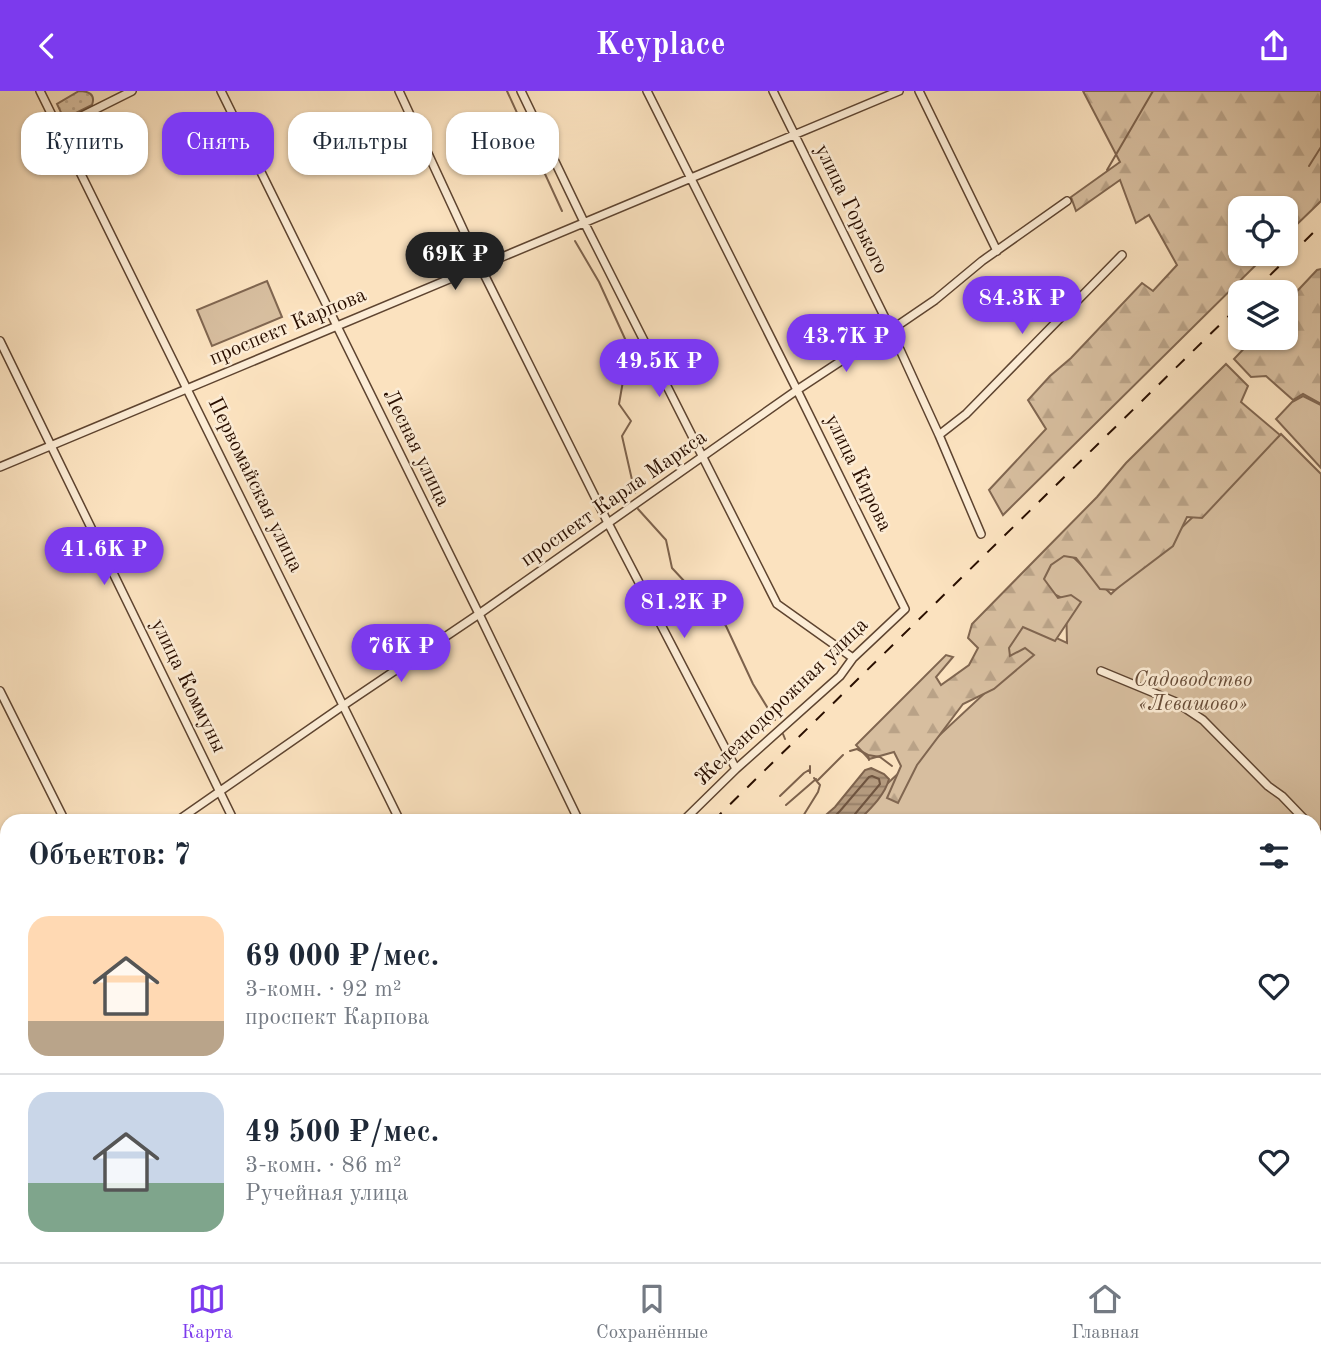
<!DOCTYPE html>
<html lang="ru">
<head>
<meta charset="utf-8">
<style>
	:root { --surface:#fff; --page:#f2f2f3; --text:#1f2937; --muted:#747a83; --line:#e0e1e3; --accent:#7c3aed }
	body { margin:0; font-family:"Old Standard TT",serif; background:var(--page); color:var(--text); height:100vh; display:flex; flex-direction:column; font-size:26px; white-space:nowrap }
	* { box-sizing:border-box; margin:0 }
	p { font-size:23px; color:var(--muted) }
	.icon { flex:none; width:38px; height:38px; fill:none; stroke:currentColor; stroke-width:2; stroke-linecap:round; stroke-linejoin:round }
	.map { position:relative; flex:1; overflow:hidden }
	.panel { position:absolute; left:0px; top:723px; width:1321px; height:450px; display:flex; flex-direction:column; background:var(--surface); border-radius:21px 21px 0 0; box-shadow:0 2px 5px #0004 }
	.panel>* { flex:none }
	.top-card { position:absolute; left:21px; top:21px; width:700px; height:63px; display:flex; gap:14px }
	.buttons { position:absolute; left:1228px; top:105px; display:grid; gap:14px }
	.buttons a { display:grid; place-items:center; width:70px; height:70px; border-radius:14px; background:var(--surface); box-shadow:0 2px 5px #0004; font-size:35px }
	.price { position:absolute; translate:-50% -60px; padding:0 16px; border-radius:24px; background:var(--accent); color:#fff; font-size:23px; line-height:46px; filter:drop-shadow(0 2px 4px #0008) }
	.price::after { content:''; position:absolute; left:50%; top:42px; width:21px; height:16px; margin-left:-10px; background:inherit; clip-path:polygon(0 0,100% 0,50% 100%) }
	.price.on { background:#222; color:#fff }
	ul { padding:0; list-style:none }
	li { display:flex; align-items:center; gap:21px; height:175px; padding:0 28px }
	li+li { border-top:2px solid var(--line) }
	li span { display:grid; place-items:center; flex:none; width:196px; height:140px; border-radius:21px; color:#555 }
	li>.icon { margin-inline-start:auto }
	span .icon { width:84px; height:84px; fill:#fffc; stroke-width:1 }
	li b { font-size:30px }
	h2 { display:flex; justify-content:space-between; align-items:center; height:84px; padding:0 28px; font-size:30px }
	.tag { padding:0 24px; border-radius:21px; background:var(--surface); box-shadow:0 2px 5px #0004; font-size:24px; line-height:63px }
	.tag.on { background:var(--accent); color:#fff }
	header { display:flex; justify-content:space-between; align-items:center; height:91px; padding:0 28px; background:var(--accent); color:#fff; font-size:32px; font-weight:600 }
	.tabs { display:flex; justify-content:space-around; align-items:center; height:98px; border-top:2px solid var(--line); background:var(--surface); font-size:19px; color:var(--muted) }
	.tabs a { display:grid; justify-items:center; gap:4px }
	.tabs .on { color:var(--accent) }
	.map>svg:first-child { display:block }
</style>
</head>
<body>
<header><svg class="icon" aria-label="back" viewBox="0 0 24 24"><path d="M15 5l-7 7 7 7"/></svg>Keyplace<svg class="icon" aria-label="share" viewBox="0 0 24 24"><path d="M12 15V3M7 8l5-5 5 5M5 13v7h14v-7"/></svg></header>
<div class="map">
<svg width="1321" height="1171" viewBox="0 0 1321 1171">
	<defs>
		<pattern id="forest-firs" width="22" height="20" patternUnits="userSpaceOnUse" patternTransform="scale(1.75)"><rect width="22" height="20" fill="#d7be9f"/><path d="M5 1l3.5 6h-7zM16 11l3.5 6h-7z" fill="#b9a287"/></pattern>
		<pattern id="park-dots" width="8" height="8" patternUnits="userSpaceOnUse" patternTransform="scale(1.75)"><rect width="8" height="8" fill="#d7be9f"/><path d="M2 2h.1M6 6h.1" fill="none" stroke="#b9a287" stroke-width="1.8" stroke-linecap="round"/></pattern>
		<pattern id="water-rules" width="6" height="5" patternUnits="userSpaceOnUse" patternTransform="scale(1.75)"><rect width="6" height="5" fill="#b49a7e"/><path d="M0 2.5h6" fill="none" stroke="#937c65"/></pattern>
	</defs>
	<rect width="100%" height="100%" fill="#fbe2bf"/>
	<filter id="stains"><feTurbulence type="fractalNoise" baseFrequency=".00286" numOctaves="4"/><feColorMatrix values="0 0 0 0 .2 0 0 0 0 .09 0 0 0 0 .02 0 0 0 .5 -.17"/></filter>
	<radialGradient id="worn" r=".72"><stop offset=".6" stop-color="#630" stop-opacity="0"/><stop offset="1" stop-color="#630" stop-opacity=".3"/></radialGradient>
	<path fill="#d7be9f" stroke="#806650" stroke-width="2" d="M267,190L282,226L212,255L197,219Z
		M1303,305L1321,314V377L1276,328L1292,311Z
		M1281,343L1321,383V1171H915L909,1166H1314V730H847L1014,575L994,563L1015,528L1067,552L1066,509L1031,492L1062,455L1111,503Z"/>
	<path fill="url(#forest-firs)" stroke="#806650" stroke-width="2" d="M1083,0H1321V110L1286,144V117H1241V163H1267L1003,424L989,399L1046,338L1028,309L1050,285L1071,267L1142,192L1153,200L1177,174L1149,124L1136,132L1120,89L1076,120L1071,106L1120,71Z
		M1321,178V313L1303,303L1293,309L1266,285L1251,286L1234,268L1254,247H1286V212L1317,179Z
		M1226,273L1248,295L1241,311L1280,344L1202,427L1187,426L1173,455L1115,499L1100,498L1076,467L1064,465L1051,474L1044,488L1058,507L1071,504L1081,511L1055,550L1023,536L1009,557L1010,565L1025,557L1034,564L994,598L963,613L917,674L898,712L887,707L901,675L894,661L869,668L856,654L946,564L953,566L936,586L941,594L969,574L978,557L968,547L972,533L1097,406L1126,372Z
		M696,1166H873L878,1171H695Z"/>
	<path fill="url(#park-dots)" stroke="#806650" stroke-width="2" d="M79,0C88,0 96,3 92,14L64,28L57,13Z"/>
	<path fill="url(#water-rules)" stroke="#7d624c" stroke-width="2" d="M871,677L884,683L889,688C885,704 870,718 858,730H819L835,716L865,679Z"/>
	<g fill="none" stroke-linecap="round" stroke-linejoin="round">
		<path stroke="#6f543f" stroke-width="2" d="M830,730L840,720L869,686L872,685L879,688L880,693L855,723L854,730"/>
		<path stroke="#7d624c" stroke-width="2" d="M507,0L562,120
			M1309,75L1321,56
			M1107,79L1153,0
			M575,150L599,191L626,250L618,275L623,290L619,313L631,330L622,345L635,402
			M638,418L666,449L672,477L726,535L753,593L775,629
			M783,643L785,648
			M850,660L857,658L868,664L869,669
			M868,664L880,666L892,675
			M810,675V682
			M817,690L843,664
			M780,705L804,682L809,679
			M786,714L816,688
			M800,730L818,701L820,694L814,687"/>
		<defs>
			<path id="street" d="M40,0L400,730
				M221,0L479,523L579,730
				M399,0L480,175L608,432L736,678
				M521,0L584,131L777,513L853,567
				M647,0L797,299L905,518L853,567L840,585L736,678L683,730
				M773,0L891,239L939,344L981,443
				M919,0L997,160
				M58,37L132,0
				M0,250L234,730
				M939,344L966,323L1122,164
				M0,376L899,0
				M1101,580L1176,611L1203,629L1268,695L1282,705L1306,730
				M0,600L65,730
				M177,730L344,614L479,523L797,299L885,241L891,239L935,209L982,170L1067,110
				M1314,738L1321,745
				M0,852L7,848
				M0,951L7,966
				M1314,1057L1321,1060
				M102,1166L105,1171
				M203,1171L209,1166
				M364,1171L369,1166"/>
		</defs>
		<use href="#street" stroke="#5e4430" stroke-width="10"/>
		<use href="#street" stroke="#fcecd5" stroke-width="7"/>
		<path stroke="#2a0f00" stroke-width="2" stroke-dasharray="12 12" stroke-linecap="butt" d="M1253,201L1321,134
			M713,730L1241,213
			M884,1166L889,1171
			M263,1171L269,1166
			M280,1171L288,1166"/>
	</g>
	<g text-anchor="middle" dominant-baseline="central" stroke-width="5" stroke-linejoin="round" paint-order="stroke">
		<g font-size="21" fill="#2a0f00" stroke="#fcecd5">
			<text transform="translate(851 118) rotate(64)">улица Горького</text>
			<text transform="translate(288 236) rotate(-23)">проспект Карпова</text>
			<text transform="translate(416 357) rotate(64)">Лесная улица</text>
			<text transform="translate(858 382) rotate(64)">улица Кирова</text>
			<text transform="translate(255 394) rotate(64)">Первомайская улица</text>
			<text transform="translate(614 408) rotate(-35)">проспект Карла Маркса</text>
			<text transform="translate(188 595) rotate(64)">улица Коммуны</text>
			<text transform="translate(782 611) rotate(-44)">Железнодорожная улица</text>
		</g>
		<g font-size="21" font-style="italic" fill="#674c38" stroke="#fcecd5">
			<text x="1193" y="589">Садоводство<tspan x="1193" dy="24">«Левашово»</tspan></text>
		</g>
	</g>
	<rect width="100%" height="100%" filter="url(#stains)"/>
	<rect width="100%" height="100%" fill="url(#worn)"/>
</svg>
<div class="buttons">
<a><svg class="icon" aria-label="locate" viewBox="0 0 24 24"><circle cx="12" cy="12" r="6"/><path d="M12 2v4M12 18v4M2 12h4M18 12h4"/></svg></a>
<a><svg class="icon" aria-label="layers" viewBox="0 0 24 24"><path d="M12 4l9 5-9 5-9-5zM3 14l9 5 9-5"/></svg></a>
</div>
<b class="price on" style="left:455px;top:201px">69K ₽</b>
<b class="price" style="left:1022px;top:245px">84.3K ₽</b>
<b class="price" style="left:846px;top:283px">43.7K ₽</b>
<b class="price" style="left:659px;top:308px">49.5K ₽</b>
<b class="price" style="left:104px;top:496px">41.6K ₽</b>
<b class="price" style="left:684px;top:549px">81.2K ₽</b>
<b class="price" style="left:401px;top:593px">76K ₽</b>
<div class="top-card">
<a class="tag">Купить</a>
<a class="tag on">Снять</a>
<a class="tag">Фильтры</a>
<a class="tag">Новое</a>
</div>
<section class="panel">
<h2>Объектов: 7<svg class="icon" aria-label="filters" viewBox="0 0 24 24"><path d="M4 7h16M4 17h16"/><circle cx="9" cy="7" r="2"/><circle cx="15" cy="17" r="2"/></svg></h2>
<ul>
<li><span style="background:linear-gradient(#ffd9b3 75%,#b9a48a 0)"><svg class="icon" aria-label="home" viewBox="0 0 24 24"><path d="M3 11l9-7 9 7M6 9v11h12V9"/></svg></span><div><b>69 000 ₽/мес.</b><p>3-комн. · 92 m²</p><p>проспект Карпова</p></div><svg class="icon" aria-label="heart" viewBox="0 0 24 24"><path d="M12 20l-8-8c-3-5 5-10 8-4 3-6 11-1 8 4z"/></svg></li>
<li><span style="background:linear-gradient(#c9d6e8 65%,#7fa58c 0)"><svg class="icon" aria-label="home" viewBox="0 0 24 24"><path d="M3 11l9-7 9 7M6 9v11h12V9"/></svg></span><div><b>49 500 ₽/мес.</b><p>3-комн. · 86 m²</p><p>Ручейная улица</p></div><svg class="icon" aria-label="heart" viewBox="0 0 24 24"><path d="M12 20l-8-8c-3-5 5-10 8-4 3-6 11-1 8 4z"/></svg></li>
</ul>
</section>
</div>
<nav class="tabs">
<a class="on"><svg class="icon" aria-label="map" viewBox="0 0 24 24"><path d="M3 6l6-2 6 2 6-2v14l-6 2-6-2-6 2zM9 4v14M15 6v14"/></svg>Карта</a>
<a><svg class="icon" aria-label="saved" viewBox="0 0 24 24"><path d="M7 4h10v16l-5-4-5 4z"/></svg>Сохранённые</a>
<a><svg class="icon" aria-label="home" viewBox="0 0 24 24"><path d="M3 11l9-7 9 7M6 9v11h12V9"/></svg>Главная</a>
</nav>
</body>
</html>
